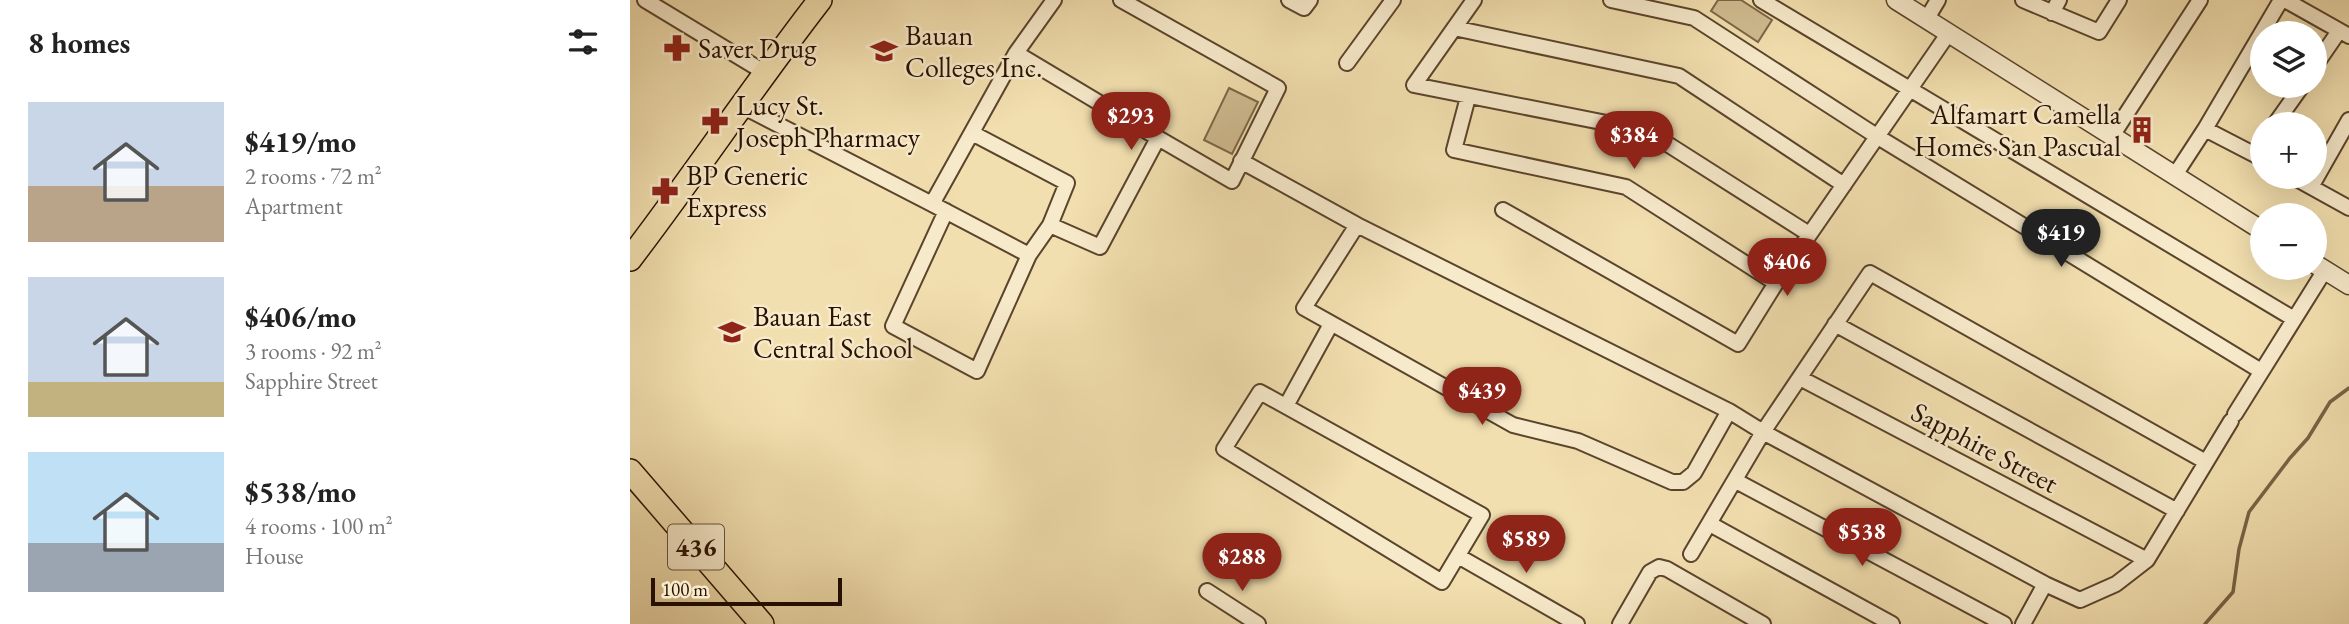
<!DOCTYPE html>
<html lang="en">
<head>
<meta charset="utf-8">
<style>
	:root { --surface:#fff; --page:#f6f6f6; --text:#222; --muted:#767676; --accent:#8f2418 }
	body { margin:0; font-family:"EB Garamond",serif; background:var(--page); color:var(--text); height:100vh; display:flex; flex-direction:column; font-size:26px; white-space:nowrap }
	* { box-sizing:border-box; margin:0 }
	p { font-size:23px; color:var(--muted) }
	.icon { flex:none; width:38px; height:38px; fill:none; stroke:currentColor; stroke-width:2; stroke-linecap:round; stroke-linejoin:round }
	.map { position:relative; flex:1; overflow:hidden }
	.side { display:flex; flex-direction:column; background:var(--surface); width:630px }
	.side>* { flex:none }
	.tools { position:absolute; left:1620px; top:21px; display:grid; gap:14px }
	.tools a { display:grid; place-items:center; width:77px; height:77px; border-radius:50%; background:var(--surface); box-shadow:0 7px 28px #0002; font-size:35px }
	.scale { position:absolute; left:21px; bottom:18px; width:191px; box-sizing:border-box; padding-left:7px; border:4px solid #281100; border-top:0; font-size:19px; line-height:24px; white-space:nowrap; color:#281100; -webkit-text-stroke:5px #f7eacb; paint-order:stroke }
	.price { position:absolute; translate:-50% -60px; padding:0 16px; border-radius:24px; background:var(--accent); color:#fff; font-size:23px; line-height:46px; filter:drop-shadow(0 2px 4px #0008) }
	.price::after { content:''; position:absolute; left:50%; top:42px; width:21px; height:16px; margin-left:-10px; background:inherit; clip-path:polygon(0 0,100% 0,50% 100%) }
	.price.current { background:#222; color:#fff }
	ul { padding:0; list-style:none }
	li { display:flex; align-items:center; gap:21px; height:175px; padding:0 28px }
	li span { display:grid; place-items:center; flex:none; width:196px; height:140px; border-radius:0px; color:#555 }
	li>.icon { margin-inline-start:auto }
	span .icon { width:84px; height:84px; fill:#fffc; stroke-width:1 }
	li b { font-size:30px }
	h2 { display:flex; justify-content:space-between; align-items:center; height:84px; padding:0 28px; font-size:30px }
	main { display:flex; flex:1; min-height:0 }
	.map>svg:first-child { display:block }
</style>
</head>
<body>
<main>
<section class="side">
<h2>8 homes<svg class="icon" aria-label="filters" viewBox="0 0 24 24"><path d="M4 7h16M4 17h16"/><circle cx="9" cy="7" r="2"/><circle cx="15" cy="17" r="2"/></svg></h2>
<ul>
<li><span style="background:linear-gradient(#c9d6e8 60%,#b9a48a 0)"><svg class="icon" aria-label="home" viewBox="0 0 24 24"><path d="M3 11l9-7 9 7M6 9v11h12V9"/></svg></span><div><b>$419/mo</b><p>2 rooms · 72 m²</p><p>Apartment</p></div></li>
<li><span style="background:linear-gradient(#c9d6e8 75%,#c2b280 0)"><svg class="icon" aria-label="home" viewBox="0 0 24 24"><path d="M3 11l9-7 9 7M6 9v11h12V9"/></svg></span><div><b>$406/mo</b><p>3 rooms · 92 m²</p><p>Sapphire Street</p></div></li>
<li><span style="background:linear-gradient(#bfe0f5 65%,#9aa5b1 0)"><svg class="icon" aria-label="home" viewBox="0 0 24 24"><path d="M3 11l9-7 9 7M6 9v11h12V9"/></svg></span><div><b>$538/mo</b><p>4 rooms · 100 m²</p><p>House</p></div></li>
</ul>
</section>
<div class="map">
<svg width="1719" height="624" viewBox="0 0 1719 624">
	<rect width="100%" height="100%" fill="#f2dfaf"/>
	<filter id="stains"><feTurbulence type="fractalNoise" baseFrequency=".00286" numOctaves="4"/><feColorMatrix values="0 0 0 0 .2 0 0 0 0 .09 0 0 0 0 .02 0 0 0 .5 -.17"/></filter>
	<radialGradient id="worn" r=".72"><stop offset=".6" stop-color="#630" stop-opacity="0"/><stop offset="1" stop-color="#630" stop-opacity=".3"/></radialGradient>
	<path fill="#d0bc91" stroke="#7c6648" stroke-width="2" d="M1088,0H1111L1142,20L1128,42L1081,11Z
		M599,88L628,102L602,154L574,140Z"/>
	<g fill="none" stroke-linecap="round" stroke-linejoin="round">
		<path stroke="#786346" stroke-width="3.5" d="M1575,624L1603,592L1609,549L1619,512L1660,458L1678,438L1700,402L1719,388"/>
		<defs>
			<path id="minor" d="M15,0L134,72
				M424,0L386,53L528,138
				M659,0L674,8L680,0
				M844,0L784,85L1017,131L1179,234
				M981,0L1064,18L1248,137L1631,371
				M1131,0L1664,319
				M1393,0L1469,32L1489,0
				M1655,0L1719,36
				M1422,13L1429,0
				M1296,20L1308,0
				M824,28L1049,76L1214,185
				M386,53L302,204L399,255
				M717,63L763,0
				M1685,66L1709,31
				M838,97L824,150L996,187L1146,283
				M112,106L302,204
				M1645,124L1672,86
				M1575,129L1633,159
				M1482,136L1570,0
				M611,161L727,225L1099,411L1133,432L1415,584L1450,600L1486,584L1517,560L1601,421
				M1545,175L1575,129L1651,0
				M1663,177L1719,208
				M1681,187L1719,120
				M873,210L1108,344L1146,283L1318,34
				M316,211L263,326L347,371L399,255L420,225L437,183L342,133
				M420,225L470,247L528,138L602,181L648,88L491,0
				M727,225L674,308L883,425L948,441L1042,482H1053L1064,473L1099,411
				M1205,324L1547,511
				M1170,378L1517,560
				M630,392L852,515L812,582L594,449Z
				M656,406L701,324
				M1605,414L1695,270
				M1106,481L1374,624
				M1080,524L1262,624
				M1061,554L1133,432L1240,273L1576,462
				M828,556L947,624
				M577,591L628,624
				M990,624L1020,572L1029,567L1037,569L1133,624
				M1393,624L1415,584"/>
			<path id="tertiary" d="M1266,0L1633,231
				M1685,264L1719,285"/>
			<path id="primary" d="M0,259C65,174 124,85 190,0
				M0,471L132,624"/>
		</defs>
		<use href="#minor" stroke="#5a442c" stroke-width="18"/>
		<use href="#tertiary" stroke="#5a442c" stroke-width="21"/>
		<use href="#primary" stroke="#281100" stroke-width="26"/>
		<use href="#minor" stroke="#f7eacb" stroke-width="14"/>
		<use href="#tertiary" stroke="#f7eacb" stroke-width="18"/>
		<use href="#primary" stroke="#f2dfaf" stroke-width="23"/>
	</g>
	<defs>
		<symbol id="pharmacy-bare" viewBox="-9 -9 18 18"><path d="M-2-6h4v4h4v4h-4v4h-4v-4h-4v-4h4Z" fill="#8f2418" stroke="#f7eacb" stroke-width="2.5" paint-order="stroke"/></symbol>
		<symbol id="school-bare" viewBox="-9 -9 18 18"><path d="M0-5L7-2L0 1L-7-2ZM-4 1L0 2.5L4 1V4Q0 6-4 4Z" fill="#8f2418" stroke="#f7eacb" stroke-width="2.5" paint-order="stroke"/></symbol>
		<symbol id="building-bare" viewBox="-9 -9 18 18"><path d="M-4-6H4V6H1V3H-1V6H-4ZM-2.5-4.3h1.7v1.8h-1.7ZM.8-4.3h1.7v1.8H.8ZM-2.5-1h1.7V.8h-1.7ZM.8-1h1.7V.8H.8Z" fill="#8f2418" stroke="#f7eacb" stroke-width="2.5" paint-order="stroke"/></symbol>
	</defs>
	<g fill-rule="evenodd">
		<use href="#pharmacy-bare" x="28" y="29" width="38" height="38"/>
		<use href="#school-bare" x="235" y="32" width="38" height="38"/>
		<use href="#pharmacy-bare" x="66" y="102" width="38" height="38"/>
		<use href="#building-bare" x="1493" y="111" width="38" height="38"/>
		<use href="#pharmacy-bare" x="16" y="172" width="38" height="38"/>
		<use href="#school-bare" x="83" y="313" width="38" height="38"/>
	</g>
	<g text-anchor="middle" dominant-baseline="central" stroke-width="5" stroke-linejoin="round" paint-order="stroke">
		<rect fill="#f7eacb" stroke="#66523d" stroke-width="2" x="38" y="524.5" width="56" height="45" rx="5"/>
		<g font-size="26" font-weight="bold" fill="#281100">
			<text x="66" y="547">436</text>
		</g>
		<g font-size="28" fill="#281100" stroke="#f7eacb" text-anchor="start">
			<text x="275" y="35">Bauan<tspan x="275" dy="32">Colleges Inc.</tspan></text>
			<text x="68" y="48">Saver Drug</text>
			<text x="106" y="105">Lucy St.<tspan x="106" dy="32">Joseph Pharmacy</tspan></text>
			<text x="1491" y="114" text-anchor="end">Alfamart Camella<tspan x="1491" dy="32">Homes San Pascual</tspan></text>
			<text x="56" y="175">BP Generic<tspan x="56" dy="32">Express</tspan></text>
			<text x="123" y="316">Bauan East<tspan x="123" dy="32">Central School</tspan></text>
		</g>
		<g font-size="28" fill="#281100" stroke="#f7eacb">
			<text transform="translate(1355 447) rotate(28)">Sapphire Street</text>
		</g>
	</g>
	<rect width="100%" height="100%" filter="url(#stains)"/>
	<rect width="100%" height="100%" fill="url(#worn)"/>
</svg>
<div class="tools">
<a><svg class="icon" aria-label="layers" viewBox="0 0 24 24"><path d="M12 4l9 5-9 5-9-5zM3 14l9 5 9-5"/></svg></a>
<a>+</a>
<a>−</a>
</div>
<div class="scale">100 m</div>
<b class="price" style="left:501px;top:152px">$293</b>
<b class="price" style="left:1004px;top:171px">$384</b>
<b class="price current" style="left:1431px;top:269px">$419</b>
<b class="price" style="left:1157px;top:298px">$406</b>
<b class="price" style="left:852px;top:427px">$439</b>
<b class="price" style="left:1232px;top:568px">$538</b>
<b class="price" style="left:896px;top:575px">$589</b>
<b class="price" style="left:612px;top:593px">$288</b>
</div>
</main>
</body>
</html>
